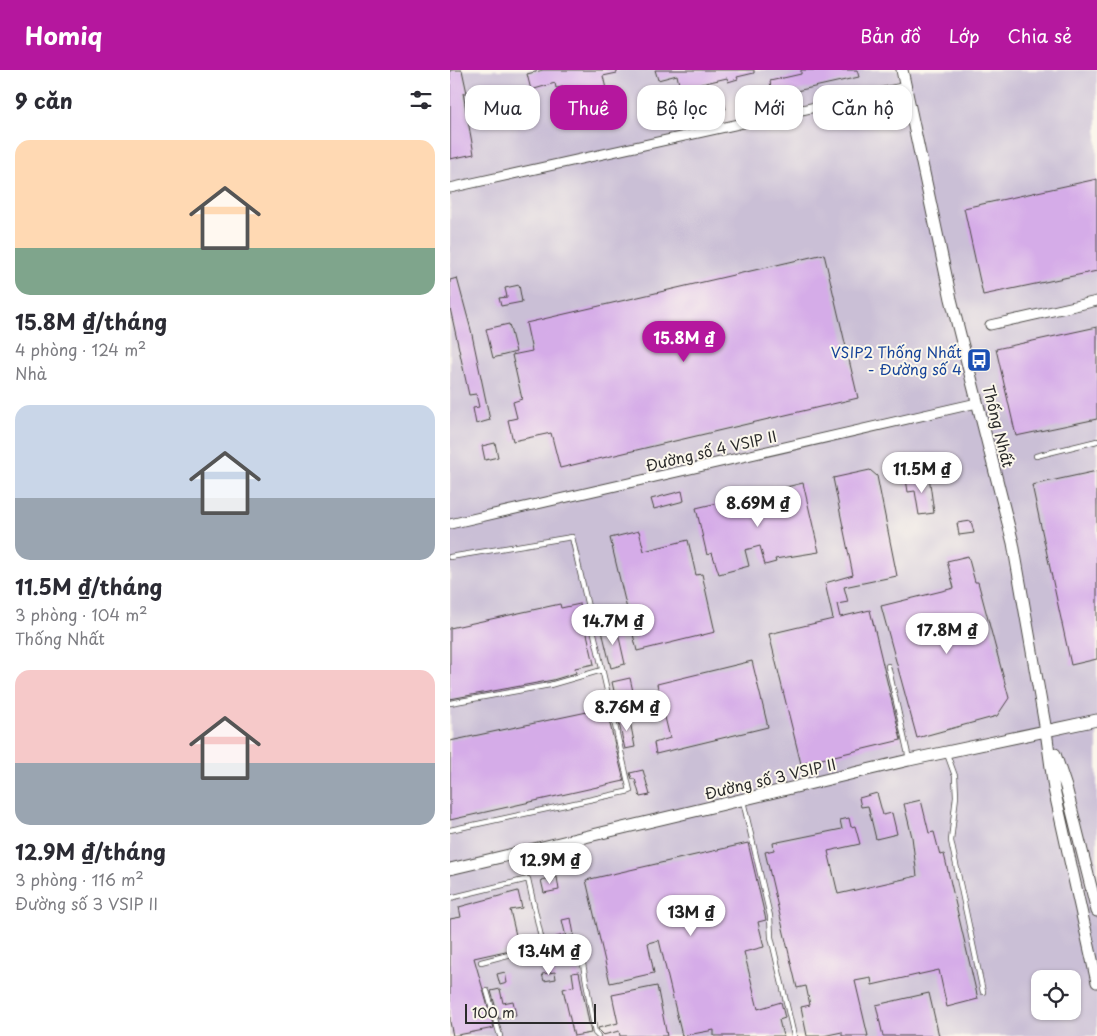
<!DOCTYPE html>
<html lang="vi">
<head>
<meta charset="utf-8">
<style>
	:root { --surface:#fff; --page:#f2f2f3; --text:#2b2b33; --muted:#7c7c81; --accent:#b5179e }
	body { margin:0; font-family:"Playpen Sans",sans-serif; background:var(--page); color:var(--text); height:100vh; display:flex; flex-direction:column; font-size:19px; white-space:nowrap }
	* { box-sizing:border-box; margin:0 }
	p { font-size:16px; color:var(--muted) }
	.icon { flex:none; width:28px; height:28px; fill:none; stroke:currentColor; stroke-width:2; stroke-linecap:round; stroke-linejoin:round }
	.map { position:relative; flex:1; overflow:hidden }
	.details { display:flex; flex-direction:column; background:var(--surface); width:450px }
	.details>* { flex:none }
	.hud { position:absolute; left:15px; top:15px; width:475px; height:45px; display:flex; gap:10px }
	.fabs { position:absolute; left:581px; top:900px; display:grid; gap:10px }
	.fabs a { display:grid; place-items:center; width:50px; height:50px; border-radius:10px; background:var(--surface); box-shadow:0 1px 4px #0004; font-size:25px }
	.scale { position:absolute; left:15px; bottom:12px; width:131px; box-sizing:border-box; padding-left:5px; border:2px solid #2b2b2b; border-top:0; font-size:14px; line-height:18px; white-space:nowrap; color:#2b2b2b; -webkit-text-stroke:4px #fbf7ec; paint-order:stroke }
	.price { position:absolute; translate:-50% -42px; padding:0 11px; border-radius:18px; background:#fff; color:#222; font-size:16px; line-height:32px; filter:drop-shadow(0 1px 2px #0008) }
	.price::after { content:''; position:absolute; left:50%; top:30px; width:15px; height:11px; margin-left:-8px; background:inherit; clip-path:polygon(0 0,100% 0,50% 100%) }
	.price.current { background:var(--accent); color:#fff }
	ul { padding:0; list-style:none }
	li { display:grid; align-content:center; gap:10px; height:265px; padding:0 15px }
	li span { display:grid; place-items:center; height:155px; border-radius:15px; color:#555 }
	li>.icon { margin-inline-start:auto }
	span .icon { width:90px; height:90px; fill:#fffc; stroke-width:1 }
	li b { font-size:21px }
	h2 { display:flex; justify-content:space-between; align-items:center; height:60px; padding:0 15px; font-size:21px }
	.pill { padding:0 18px; border-radius:15px; background:var(--surface); box-shadow:0 1px 4px #0004; font-size:18px; line-height:45px }
	.pill.current { background:var(--accent); color:#fff }
	header { display:flex; align-items:center; gap:30px; box-sizing:border-box; height:70px; padding:0 25px; background:var(--accent); color:#fff }
	header strong { font-size:24px }
	nav { display:flex; gap:28px; margin-inline-start:auto; font-size:18px }
	main { display:flex; flex:1; min-height:0 }
	.map>svg:first-child { display:block }
</style>
</head>
<body>
<header>
<strong>Homiq</strong>
<nav><a>Bản đồ</a><a>Lớp</a><a>Chia sẻ</a></nav>
</header>
<main>
<section class="details">
<h2>9 căn<svg class="icon" aria-label="filters" viewBox="0 0 24 24"><path d="M4 7h16M4 17h16"/><circle cx="9" cy="7" r="2"/><circle cx="15" cy="17" r="2"/></svg></h2>
<ul>
<li><span style="background:linear-gradient(#ffd9b3 70%,#7fa58c 0)"><svg class="icon" aria-label="home" viewBox="0 0 24 24"><path d="M3 11l9-7 9 7M6 9v11h12V9"/></svg></span><div><b>15.8M ₫/tháng</b><p>4 phòng · 124 m²</p><p>Nhà</p></div></li>
<li><span style="background:linear-gradient(#c9d6e8 60%,#9aa5b1 0)"><svg class="icon" aria-label="home" viewBox="0 0 24 24"><path d="M3 11l9-7 9 7M6 9v11h12V9"/></svg></span><div><b>11.5M ₫/tháng</b><p>3 phòng · 104 m²</p><p>Thống Nhất</p></div></li>
<li><span style="background:linear-gradient(#f6c9c9 60%,#9aa5b1 0)"><svg class="icon" aria-label="home" viewBox="0 0 24 24"><path d="M3 11l9-7 9 7M6 9v11h12V9"/></svg></span><div><b>12.9M ₫/tháng</b><p>3 phòng · 116 m²</p><p>Đường số 3 VSIP II</p></div></li>
</ul>
</section>
<div class="map">
<svg width="647" height="966" viewBox="0 0 647 966">
	<rect width="100%" height="100%" fill="#fbf7ec"/>
	<filter id="ink" filterUnits="userSpaceOnUse"><feTurbulence type="fractalNoise" baseFrequency=".02" numOctaves="2"/><feDisplacementMap in="SourceGraphic" scale="10" xChannelSelector="R" yChannelSelector="G"/><feConvolveMatrix kernelMatrix="1 2 1 2 8 2 1 2 1" color-interpolation-filters="sRGB"/></filter>
	<filter id="wash" filterUnits="userSpaceOnUse"><feTurbulence type="fractalNoise" baseFrequency=".0096" numOctaves="4" result="noise"/><feDisplacementMap in="SourceGraphic" scale="20" xChannelSelector="R" yChannelSelector="G"/><feGaussianBlur stdDeviation="1.12" result="paint"/><feColorMatrix in="noise" values="0 0 0 0 0 0 0 0 0 0 0 0 0 0 0 0 0 1.4 0 .05"/><feComposite in="paint" operator="in"/></filter>
	<g filter="url(#wash)">
		<rect width="100%" height="100%" fill="#f3e7cd"/>
		<path fill="#cabfd6" fill-rule="evenodd" d="M0,0H647V966H0ZM590,909H622V941H590Z"/>
		<g id="blocks">
			<path fill="#d5ace8" d="M0,0H12L17,23H13L24,84L0,89Z
				M93,0H167V3L153,6L157,23L151,25L152,28L118,36L113,17L106,18L105,13L81,20L77,4Z
				M205,0H304V3L287,7L288,9L278,12L277,8L230,19L227,5L208,10Z
				M351,0H407L409,7L315,28L313,20L321,18L320,11L351,4Z
				M274,32L276,39L265,42L263,34Z
				M647,109V201L533,225L514,138Z
				M374,184L408,328L110,398L101,363L63,371L58,350L67,348L63,332L72,329L62,285L82,281L76,253Z
				M7,208L21,260L40,350L26,354L23,338L29,337L26,324L19,325L0,238V210Z
				M69,215L72,232L51,236L49,228L57,227L55,218Z
				M59,254L66,282L43,288L36,259Z
				M647,257V349L566,366L546,279Z
				M45,373L48,387L35,390L32,376Z
				M420,400L427,406L447,506L394,517L398,532L387,534L390,547L420,540L451,670L351,694L319,564L383,549L375,513L403,505L383,408Z
				M647,401V589L621,595L582,415Z
				M479,406L484,443L469,445L465,421L458,422L456,409Z
				M353,413L369,482L325,489L326,492L315,495L310,476L295,480L299,496L269,504L262,483L257,485L246,438Z
				M232,421L234,431L204,439L201,429Z
				M521,451L524,463L509,465L507,453Z
				M189,461L194,481L238,470L246,505L252,504L265,562L187,581L160,468Z
				M518,486L525,512H528L559,628L547,646L467,668L431,536L504,518L497,491Z
				M110,534L111,538L130,534L144,594L125,598L126,603L103,610L0,629V558Z
				M166,554L175,594L161,598L151,557Z
				M302,591L318,657L206,684L204,673L220,668L207,614Z
				M180,608L184,626L166,630L162,612Z
				M156,638L174,711L0,750V671Z
				M179,646L185,677L175,679L168,649Z
				M193,700L200,725L190,727L185,709H182L180,703Z
				M427,723L433,745L442,743L447,764L426,769L418,736L411,737L409,728Z
				M471,730L479,763L484,762L490,785L494,784L528,929L497,937L489,900L422,915L421,908L405,911L418,966H392V962L373,966H357L351,937L360,935L356,916L347,918L315,782L324,780L323,773L392,759L390,750L399,748L401,757L405,756L410,774L378,781L388,824L467,806L462,767L454,734Z
				M298,773L316,850L308,852L314,877L294,882L308,939L331,932L335,948L329,950L333,966H264V960L232,966L209,870L198,873L204,903L160,913L136,810Z
				M107,807L109,820L94,823L91,810Z
				M68,821L72,838L60,840L69,878L24,888L44,958L3,966L0,952V849L11,847L9,837Z
				M121,848L124,865L116,867L112,850Z
				M114,865L120,886L111,888L106,867Z
				M55,902L57,913L50,915L47,904Z
				M105,902L106,909L94,911L92,904Z
				M129,902L141,963L124,966L113,919L124,916L122,903Z
				M207,916L217,966H170L169,961L153,965L149,961L148,958L168,953L162,925Z
				M50,919L53,933L63,931L66,945L49,949L41,921Z
				M479,923L489,966H433L426,935Z"/>
		</g>
	</g>
	<g filter="url(#ink)">
		<use href="#blocks" fill-opacity="0" stroke="#494743" stroke-width="1"/>
		<g fill="none" stroke-linecap="round" stroke-linejoin="round">
			<defs>
				<path id="service" d="M586,386L647,371
					M0,487L122,467L180,721L0,760
					M438,596L459,689
					M0,633L100,615L152,600
					M497,684L505,706L506,726L501,771L533,922
					M293,731L320,846L321,867L344,966
					M0,828L78,809L93,876L31,892
					M133,894L145,963L148,966
					M37,921L50,966"/>
				<path id="minor" d="M0,118L456,17
					M540,255L647,231
					M0,454L527,333"/>
				<path id="tertiary" d="M452,0L501,229L563,473L596,661L604,719L647,912
					M605,684L616,717L647,841
					M0,799L459,690L647,650"/>
			</defs>
			<use href="#service" stroke="#494743" stroke-width="6"/>
			<use href="#minor" stroke="#494743" stroke-width="11"/>
			<use href="#tertiary" stroke="#494743" stroke-width="13"/>
			<use href="#service" stroke="#fff" stroke-width="4.5"/>
			<use href="#minor" stroke="#fff" stroke-width="9"/>
			<use href="#tertiary" stroke="#fff" stroke-width="11"/>
		</g>
	</g>
	<defs>
		<symbol id="bus-square" viewBox="-11 -11 22 22"><rect x="-9" y="-9" width="18" height="18" rx="4" fill="#1a4fb4" stroke="#fbf7ec"/><path d="M-5-6H5V4H4V6H2V4H-2V6H-4V4H-5ZM-3.5-4V0h7V-4ZM-3.5 1.2v1.5H-2V1.2ZM2 1.2v1.5H3.5V1.2Z" fill="#fff"/></symbol>
	</defs>
	<g fill-rule="evenodd">
		<use href="#bus-square" x="515" y="276" width="28" height="28"/>
	</g>
	<g text-anchor="middle" dominant-baseline="central" stroke-width="4" stroke-linejoin="round" paint-order="stroke">
		<g font-size="15" fill="#164399" stroke="#fbf7ec" text-anchor="end">
			<text x="512" y="281">VSIP2 Thống Nhất<tspan x="512" dy="17">- Đường số 4</tspan></text>
		</g>
		<g font-size="15" fill="#2b2b2b" stroke="#fbf7ec">
			<text transform="translate(549 356) rotate(76)">Thống Nhất</text>
			<text transform="translate(261 380) rotate(-13)">Đường số 4 VSIP II</text>
			<text transform="translate(320 708) rotate(-13)">Đường số 3 VSIP II</text>
		</g>
	</g>
</svg>
<div class="fabs">
<a><svg class="icon" aria-label="locate" viewBox="0 0 24 24"><circle cx="12" cy="12" r="6"/><path d="M12 2v4M12 18v4M2 12h4M18 12h4"/></svg></a>
</div>
<div class="scale">100 m</div>
<b class="price current" style="left:234px;top:293px">15.8M ₫</b>
<b class="price" style="left:472px;top:424px">11.5M ₫</b>
<b class="price" style="left:308px;top:458px">8.69M ₫</b>
<b class="price" style="left:163px;top:576px">14.7M ₫</b>
<b class="price" style="left:497px;top:585px">17.8M ₫</b>
<b class="price" style="left:177px;top:662px">8.76M ₫</b>
<b class="price" style="left:100px;top:815px">12.9M ₫</b>
<b class="price" style="left:241px;top:867px">13M ₫</b>
<b class="price" style="left:99px;top:906px">13.4M ₫</b>
<div class="hud">
<a class="pill">Mua</a>
<a class="pill current">Thuê</a>
<a class="pill">Bộ lọc</a>
<a class="pill">Mới</a>
<a class="pill">Căn hộ</a>
</div>
</div>
</main>
</body>
</html>
